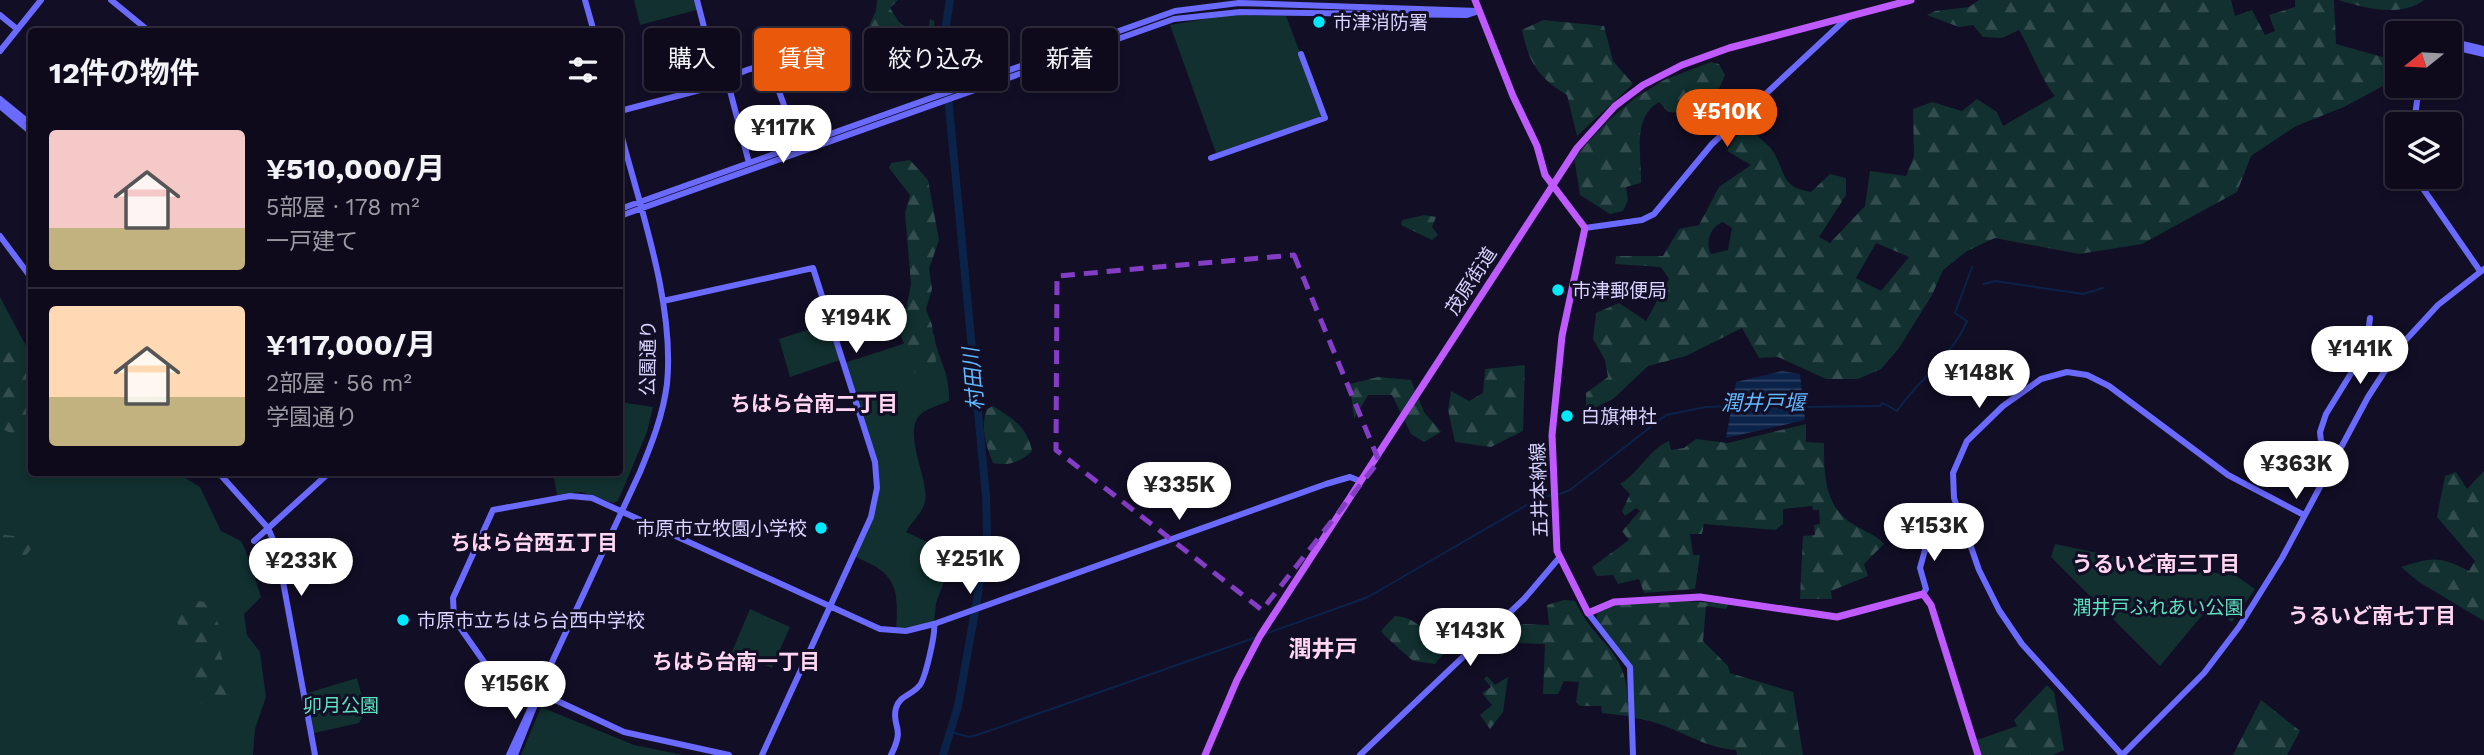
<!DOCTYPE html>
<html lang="ja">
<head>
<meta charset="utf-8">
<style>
	:root { --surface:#0e0a1c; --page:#1c1829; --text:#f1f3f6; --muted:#9b9aa3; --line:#2e2b3b; --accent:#ea580c }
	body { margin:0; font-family:"Work Sans","Noto Sans JP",sans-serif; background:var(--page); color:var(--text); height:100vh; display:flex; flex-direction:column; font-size:26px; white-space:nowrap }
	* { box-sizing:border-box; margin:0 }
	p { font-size:23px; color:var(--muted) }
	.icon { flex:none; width:38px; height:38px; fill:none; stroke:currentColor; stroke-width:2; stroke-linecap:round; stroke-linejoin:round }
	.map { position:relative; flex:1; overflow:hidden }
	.side { position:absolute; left:28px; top:28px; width:595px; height:448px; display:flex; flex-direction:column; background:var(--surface); border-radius:7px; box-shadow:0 4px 10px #0003,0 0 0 2px var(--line) }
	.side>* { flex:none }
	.hud { position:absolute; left:644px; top:28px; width:665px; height:63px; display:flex; gap:14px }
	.needle { width:46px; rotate:252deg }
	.tools { position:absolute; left:2385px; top:21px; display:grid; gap:14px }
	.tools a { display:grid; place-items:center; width:77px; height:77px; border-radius:7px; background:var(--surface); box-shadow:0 4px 10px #0003,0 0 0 2px var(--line); font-size:35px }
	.price { position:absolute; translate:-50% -60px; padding:0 16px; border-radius:24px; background:#fff; color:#222; font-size:23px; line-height:46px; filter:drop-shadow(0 2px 4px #0008) }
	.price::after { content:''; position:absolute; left:50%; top:42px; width:21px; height:16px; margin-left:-10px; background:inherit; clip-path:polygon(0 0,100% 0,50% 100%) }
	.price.selected { background:var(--accent); color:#fff }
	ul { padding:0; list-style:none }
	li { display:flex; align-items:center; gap:21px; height:175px; padding:0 21px }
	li+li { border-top:2px solid var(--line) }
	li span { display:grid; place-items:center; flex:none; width:196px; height:140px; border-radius:7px; color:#555 }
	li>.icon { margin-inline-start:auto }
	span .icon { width:84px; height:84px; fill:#fffc; stroke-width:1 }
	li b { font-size:30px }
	h2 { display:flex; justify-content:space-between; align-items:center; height:84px; padding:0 21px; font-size:30px }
	.pill { padding:0 24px; border-radius:7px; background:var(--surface); box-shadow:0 4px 10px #0003,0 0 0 2px var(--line); font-size:24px; line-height:63px }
	.pill.selected { background:var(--accent); color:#fff }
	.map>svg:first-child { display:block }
</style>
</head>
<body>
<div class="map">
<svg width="2484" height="755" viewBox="0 0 2484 755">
	<defs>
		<pattern id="forest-firs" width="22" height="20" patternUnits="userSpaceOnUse" patternTransform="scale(1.75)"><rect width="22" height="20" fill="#11302f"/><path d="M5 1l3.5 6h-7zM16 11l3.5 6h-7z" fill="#334d4e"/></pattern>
		<pattern id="water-rules" width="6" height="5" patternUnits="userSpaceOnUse" patternTransform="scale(1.75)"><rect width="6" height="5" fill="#0b2349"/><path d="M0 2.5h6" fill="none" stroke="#2e4264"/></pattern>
	</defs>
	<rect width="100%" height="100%" fill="#120e26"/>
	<path fill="#11302f" d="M634,0H697L700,9L640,25Z
		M1228,15L1286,16L1323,113L1322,116L1216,153L1170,25Z
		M0,297L31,355L32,472L177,473L200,487L221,531L241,541L245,549L261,597L244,614L247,635L260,652L266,697L255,729L253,755H0Z
		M832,322L843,359L790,377L779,339Z
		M934,334C937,359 950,369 949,401C940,405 927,408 920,415C901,434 933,486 924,505C921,514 911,523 906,532L938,547L962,541L963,556L948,571L936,603L934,624L896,631C899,585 896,573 853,556L876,496L875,462L844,363Z
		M620,402L653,407L647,432L618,501L613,503L581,492L557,495L553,473L620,472Z
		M2055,544L2170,568L2235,575L2255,589L2232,622L2209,607L2160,666L2051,557Z
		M750,609L790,627L772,668L759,662L741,667L728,661Z
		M357,678L366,711L359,723L310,734L304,694Z
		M541,707L634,745L683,755H521Z"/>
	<path fill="url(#forest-firs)" fill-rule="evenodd" d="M877,0H898L890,8L899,22L919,36L928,34L930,19L934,21L939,90L930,91L928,59L914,51L897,60L872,42L867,30L876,11Z
		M1979,0H2231L2235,16L2252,10L2265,35L2275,31L2269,15L2295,7V0H2334L2336,44L2397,61L2383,86L2344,107L2296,126L2251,156L2237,192L2142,244L2079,254L1995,238L1967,251L1943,270L1932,295L1899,348L1881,369L1858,379H1826L1778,357L1759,358L1742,328L1686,356L1648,366L1613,399L1586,412V393L1608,377L1605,360L1593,339L1596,313L1619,303L1646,321L1669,279L1661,267L1615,264L1616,256H1663L1679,229L1699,225L1719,187L1751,165L1727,151L1751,115L1753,132C1760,139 1770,145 1774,153C1787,176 1781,187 1811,192L1830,174L1846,178V195L1819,237L1830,243L1865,206L1870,171L1906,176L1914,156L1913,109L1932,102L1962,111L1977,99L1997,112L2003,126L2055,96C2042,81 2031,50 2019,30L2002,38L1983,37L1973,25L1959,27L1927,15L1935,11L1969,7ZM1723,222L1732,228L1728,250L1711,254C1705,242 1710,227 1723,222ZM1876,243L1909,257L1881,291L1856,278Z
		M2338,0H2424C2401,18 2365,8 2338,0Z
		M1543,20L1604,26L1613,61L1633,84L1577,136L1567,95C1538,77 1529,63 1522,30Z
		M1711,62L1719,64L1725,75L1710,109L1703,114L1668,112L1659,102C1631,119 1642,155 1641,183L1626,187L1628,200L1623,211L1610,214L1580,195L1574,157L1610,119L1635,98L1664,80Z
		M910,160L928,180L939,240L929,269L932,289L926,309L932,325L936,361L933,372L924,375L915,373L901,336L911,284L905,213L910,195L889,168L891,163Z
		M1425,215L1436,217L1432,227L1438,235L1432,240L1401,225L1402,220Z
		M0,326L31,369V444L3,429L0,424Z
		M1525,365L1523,431L1491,447L1455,442L1448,410L1451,391L1469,401L1483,393L1485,369Z
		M1378,377L1411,380L1424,412L1441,432L1424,442L1411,434L1392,395H1368L1354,419L1350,384Z
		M993,406C1013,419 1027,426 1032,451C1021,462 1009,466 993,463C986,445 980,428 987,409Z
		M1806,424V442L1824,443C1824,472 1824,505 1851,523C1863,531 1874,533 1884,544L1864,564L1868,576L1831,591L1832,599H1800L1803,536L1815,535L1814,525L1820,524L1819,510H1813L1812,506L1783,509V524L1775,530L1704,524L1702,534H1690L1693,555H1700L1695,589L1644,593L1639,579L1618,584L1613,575L1597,576L1592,567L1629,540L1622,531L1640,511L1636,508L1625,516L1622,511L1630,494L1620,484C1639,473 1649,449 1669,441L1671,450L1684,448L1696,439L1728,443Z
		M2484,471V621L2419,582L2401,567C2434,557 2439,556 2469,571L2475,561L2437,517L2445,476L2456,472L2467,489Z
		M0,534L27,538L31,549L23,559L0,561Z
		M187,599L204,602L222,629L220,651L234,704L210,706L201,703L177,621V606Z
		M1564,600L1575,601C1601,654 1628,643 1629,716L1602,713L1601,706H1580L1576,702L1579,682L1564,681L1558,694H1543L1545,644L1515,643L1521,624L1549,625L1547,605Z
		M1685,601L1729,604L1726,609L1706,606L1703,641L1728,666L1730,673L1793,692L1803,755H1737L1736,750C1699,748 1674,723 1634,718C1636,664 1629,660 1596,620L1598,609L1615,605Z
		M1395,616C1417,617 1431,636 1444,653L1435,664L1413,661L1385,636L1381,631Z
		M1487,676L1495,685L1508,677L1503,712L1490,729L1480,715L1492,705L1482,693L1491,687L1484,679Z
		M2047,685L2054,692L2064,750L2053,755H1980L1977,740L2017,726L2014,720Z
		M2261,700L2300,731L2287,755H2233Z"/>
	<path fill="url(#water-rules)" d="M1782,371L1800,374L1805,420L1726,438L1736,382Z"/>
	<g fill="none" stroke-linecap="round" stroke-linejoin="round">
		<path stroke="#0b2349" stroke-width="2" d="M1984,284L1995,281L2083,294L2103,288
			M1804,407L1880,406L1883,403L1897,411C1919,379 1952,357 1967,321L1955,313L1972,267
			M1557,495L1570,490L1666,415L1706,407L1731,406
			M1265,634L1368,597L1539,498L1552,495
			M951,732L969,737L980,734L1257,637"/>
		<path stroke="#0b2349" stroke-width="8" d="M943,755L958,706L977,600L987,533L986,496L943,43L950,0"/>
		<path stroke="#6b6aff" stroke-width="6" d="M111,0L150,32
			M585,0L594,32
			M0,15L17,29
			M2450,41L2484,49
			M2450,46L2484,54
			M0,51L41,0
			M0,99L32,125
			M0,106L32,133
			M620,111L719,85L697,0
			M2414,124L2419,86
			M1211,158L1325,118L1301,54
			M749,163L728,83C734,72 761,63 771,69L799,147
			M2415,177L2480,271
			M620,209L1175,11L1239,3L1478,11
			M620,216L1174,19L1240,12L1467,15L1476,12
			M1585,228L1642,220L1654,214L1712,144L1847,18
			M0,236L32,279
			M663,301L813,268L875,462L877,488L871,517L762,755
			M2336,455L2321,441L2320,432L2326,414L2366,349L2370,318
			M218,472L268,528L277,549L315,755
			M2304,515L2228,475L2109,386L2087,375L2067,372L2041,379L2003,406L1967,441L1953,473L1954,498L1979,570L1999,610L2022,644L2122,755L2204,673L2239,627L2282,558L2368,397L2403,343L2438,305L2484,269
			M254,541L330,472
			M1923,594L1926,589L1920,568L1925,550L1966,534
			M1588,613L1630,667L1633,755
			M509,755L640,472C652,443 663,415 667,384C675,304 640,208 620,130
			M515,755L540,692
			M729,755L624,732L489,669L454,619L453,598L493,510L570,496L592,498L880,629L906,631L934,624L1326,484L1350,477L1360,481
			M891,755C906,726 891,727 896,708C899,696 912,695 919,686C925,681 936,632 934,624
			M1360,755L1524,599L1559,558"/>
		<path stroke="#bf5aff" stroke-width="7" d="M1475,0L1513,96L1537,146L1545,175L1585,228L1562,336L1552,435L1557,551L1588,613L1614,602L1700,597L1837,617L1923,594L1931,605L1978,755
			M1205,755L1237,680L1260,636L1577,148L1615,106L1643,85L1682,65L1729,48L1911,0"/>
	</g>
	<path fill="none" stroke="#843dc5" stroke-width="5" stroke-dasharray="14 9" stroke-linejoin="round" d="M1294,255L1379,461L1262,610L1056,450L1057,276Z"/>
	<g fill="#00eafe" stroke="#120e26" stroke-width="2.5">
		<circle cx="1319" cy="22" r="7"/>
		<circle cx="1558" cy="290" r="7"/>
		<circle cx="1567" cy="416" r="7"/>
		<circle cx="821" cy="528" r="7"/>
		<circle cx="403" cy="620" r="7"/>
	</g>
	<g text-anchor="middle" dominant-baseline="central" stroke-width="6" stroke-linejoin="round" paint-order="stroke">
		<g font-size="19" fill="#d8d3ff" stroke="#120e26" text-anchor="start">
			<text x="1333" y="22">市津消防署</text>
			<text x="1572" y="290">市津郵便局</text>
			<text x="1581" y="416">白旗神社</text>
			<text x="807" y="528" text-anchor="end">市原市立牧園小学校</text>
			<text x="417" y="620">市原市立ちはら台西中学校</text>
		</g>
		<g font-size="19" fill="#d8d3ff" stroke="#120e26">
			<text transform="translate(1471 281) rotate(-57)">茂原街道</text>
			<text transform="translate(648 358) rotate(-89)">公園通り</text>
			<text transform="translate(1539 490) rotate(-92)">五井本納線</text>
		</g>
		<g font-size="19" fill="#5ce3bf" stroke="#120e26">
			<text x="2158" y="607">潤井戸ふれあい公園</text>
			<text x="341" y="705">卯月公園</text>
		</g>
		<g font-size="21" font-style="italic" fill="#61b9ff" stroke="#120e26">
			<text transform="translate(973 379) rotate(-95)">村田川</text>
			<text x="1763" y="402">潤井戸堰</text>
		</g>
		<g font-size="21" font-weight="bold" fill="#ffd5f1" stroke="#120e26">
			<text x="814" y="403">ちはら台南二丁目</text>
			<text x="534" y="542">ちはら台西五丁目</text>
			<text x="2156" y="563">うるいど南三丁目</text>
			<text x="2372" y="615">うるいど南七丁目</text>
			<text x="736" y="661">ちはら台南一丁目</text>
		</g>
		<g font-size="23" font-weight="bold" fill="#ffd5f1" stroke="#120e26">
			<text x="1323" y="649">潤井戸</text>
		</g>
	</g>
</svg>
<div class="tools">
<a><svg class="needle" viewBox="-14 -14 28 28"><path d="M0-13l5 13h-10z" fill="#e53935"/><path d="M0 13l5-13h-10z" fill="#9b9aa3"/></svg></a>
<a><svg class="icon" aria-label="layers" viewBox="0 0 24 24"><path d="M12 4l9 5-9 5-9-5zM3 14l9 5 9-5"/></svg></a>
</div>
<b class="price selected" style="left:1727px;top:149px">¥510K</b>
<b class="price" style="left:783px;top:165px">¥117K</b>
<b class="price" style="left:856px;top:355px">¥194K</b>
<b class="price" style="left:2360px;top:386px">¥141K</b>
<b class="price" style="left:1979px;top:410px">¥148K</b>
<b class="price" style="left:2296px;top:501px">¥363K</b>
<b class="price" style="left:1179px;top:522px">¥335K</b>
<b class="price" style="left:1934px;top:563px">¥153K</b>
<b class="price" style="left:970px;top:596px">¥251K</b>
<b class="price" style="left:301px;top:598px">¥233K</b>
<b class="price" style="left:1470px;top:668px">¥143K</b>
<b class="price" style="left:515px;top:721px">¥156K</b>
<div class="hud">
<a class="pill">購入</a>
<a class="pill selected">賃貸</a>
<a class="pill">絞り込み</a>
<a class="pill">新着</a>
</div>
<section class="side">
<h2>12件の物件<svg class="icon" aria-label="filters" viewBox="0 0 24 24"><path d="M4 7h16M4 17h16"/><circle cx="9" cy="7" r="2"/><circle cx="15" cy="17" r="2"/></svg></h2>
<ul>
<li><span style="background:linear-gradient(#f6c9c9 70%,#c2b280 0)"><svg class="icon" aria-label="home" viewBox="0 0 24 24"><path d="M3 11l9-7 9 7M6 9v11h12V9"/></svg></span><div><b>¥510,000/月</b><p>5部屋 · 178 m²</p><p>一戸建て</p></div></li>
<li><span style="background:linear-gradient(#ffd9b3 65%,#c2b280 0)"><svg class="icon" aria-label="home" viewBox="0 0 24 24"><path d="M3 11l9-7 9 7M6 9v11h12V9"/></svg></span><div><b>¥117,000/月</b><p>2部屋 · 56 m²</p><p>学園通り</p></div></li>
</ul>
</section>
</div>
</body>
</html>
